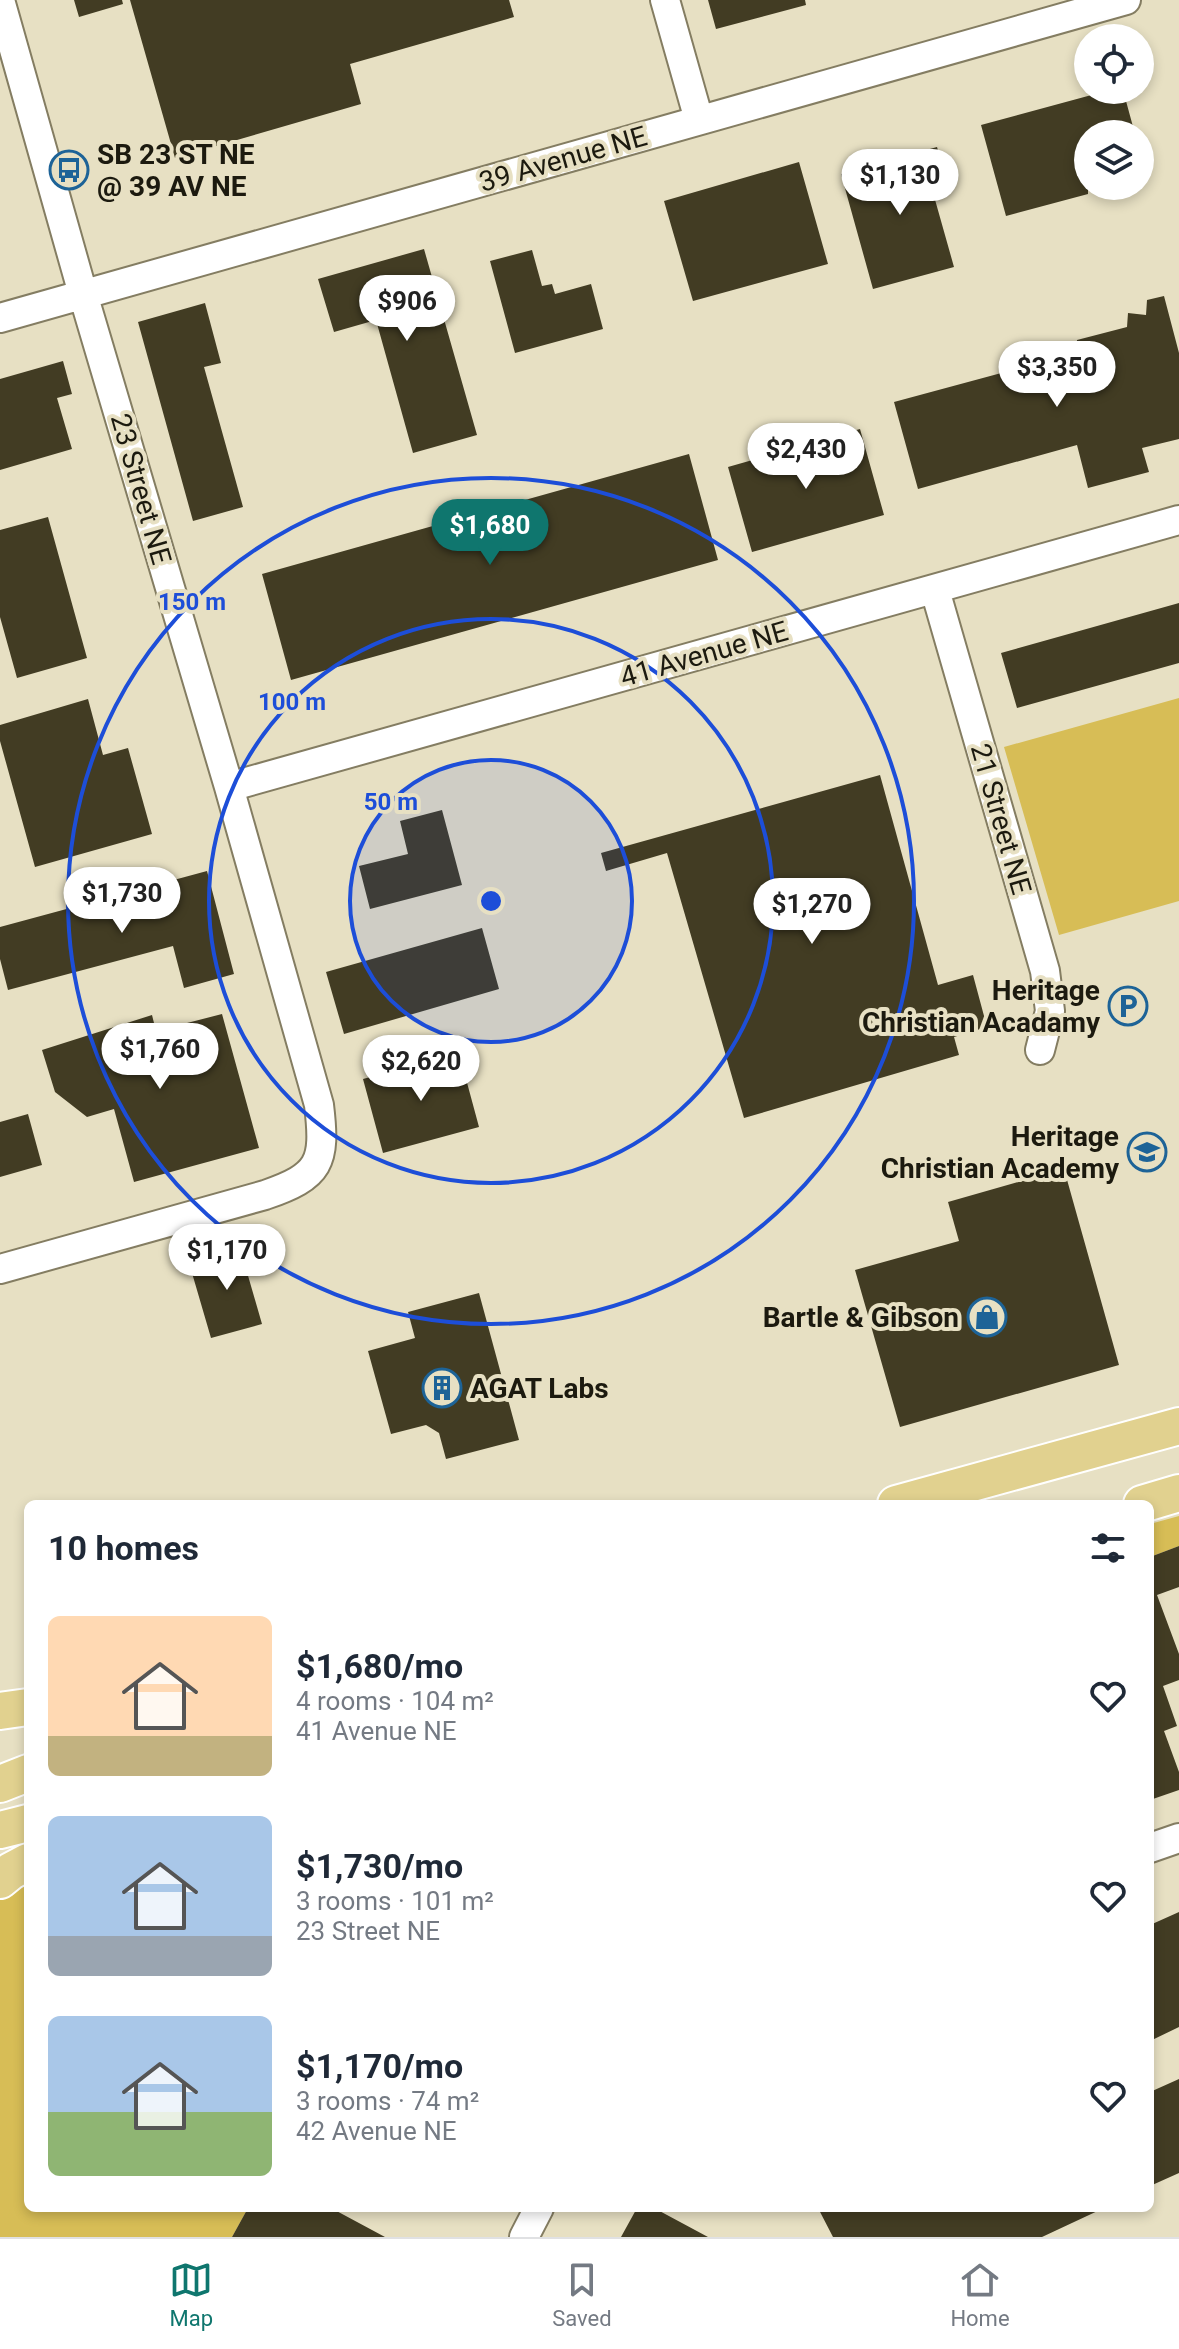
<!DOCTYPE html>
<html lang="en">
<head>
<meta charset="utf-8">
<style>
	:root { --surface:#fff; --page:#f2f2f3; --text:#1f2937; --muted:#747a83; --line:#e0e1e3; --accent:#0f766e }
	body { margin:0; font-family:Roboto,sans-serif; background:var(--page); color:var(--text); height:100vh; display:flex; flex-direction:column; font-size:30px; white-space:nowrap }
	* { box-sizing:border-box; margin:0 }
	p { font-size:26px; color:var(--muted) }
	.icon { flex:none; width:44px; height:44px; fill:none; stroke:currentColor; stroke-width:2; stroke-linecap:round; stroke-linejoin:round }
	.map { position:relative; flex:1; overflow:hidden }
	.sheet { position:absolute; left:24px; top:1500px; width:1130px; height:712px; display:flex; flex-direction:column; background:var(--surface); border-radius:12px; box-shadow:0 4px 12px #0003 }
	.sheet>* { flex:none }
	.fabs { position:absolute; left:1074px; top:24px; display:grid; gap:16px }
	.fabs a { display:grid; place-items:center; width:80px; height:80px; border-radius:50%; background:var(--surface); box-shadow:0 4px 12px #0003; font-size:40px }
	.price { position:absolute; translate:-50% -68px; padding:0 18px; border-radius:28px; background:#fff; color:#222; font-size:26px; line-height:52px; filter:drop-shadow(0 2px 4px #0008) }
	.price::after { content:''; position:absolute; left:50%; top:48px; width:24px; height:18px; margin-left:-12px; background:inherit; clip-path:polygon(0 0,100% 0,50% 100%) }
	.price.current { background:var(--accent); color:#fff }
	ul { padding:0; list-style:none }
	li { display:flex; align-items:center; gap:24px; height:200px; padding:0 24px }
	li span { display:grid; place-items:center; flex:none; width:224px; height:160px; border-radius:12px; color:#555 }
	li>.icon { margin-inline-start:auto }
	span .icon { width:96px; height:96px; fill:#fffc; stroke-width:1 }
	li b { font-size:34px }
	h2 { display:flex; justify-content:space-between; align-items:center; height:96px; padding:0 24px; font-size:34px }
	.tabs { display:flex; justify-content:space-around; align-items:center; height:112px; border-top:2px solid var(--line); background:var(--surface); font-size:22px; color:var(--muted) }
	.tabs a { display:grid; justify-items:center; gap:4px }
	.tabs .current { color:var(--accent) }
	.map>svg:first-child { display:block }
</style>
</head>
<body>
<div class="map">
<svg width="1179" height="2237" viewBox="0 0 1179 2237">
	<rect width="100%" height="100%" fill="#e7e0c3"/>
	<path fill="#d7bd56" d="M1179,698V901L1059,935L1004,747Z
		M1179,1516V1546L1150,1557V1524Z
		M28,1879V2208H248L232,2237H0V1900Z"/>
	<path fill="#423c23" d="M74,0H122L123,4L79,17Z
		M130,0H509L514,17L350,64L361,104L175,158Z
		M708,0H805L806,5L716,29Z
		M1110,90H1123L1135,134H1088V194L1006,216L981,125Z
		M937,147L948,184L932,189L954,267L873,289L841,174Z
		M799,162L828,264L693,301L664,201Z
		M424,249L477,435L413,453L376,320L334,332L318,279Z
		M532,250L542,286L552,284L555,294L591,284L603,329L515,353L490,261Z
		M1164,296L1179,353V439L1142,448L1149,472L1088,488L1077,445L918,489L894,402L1076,353L1077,340L1127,327L1128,313L1146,315L1147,300Z
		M205,303L221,363L204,367L243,507L193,521L138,322Z
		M63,361L72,394L57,398L72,449L0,470V379Z
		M860,429L884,515L752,552L728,467Z
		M689,454L718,560L291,680L262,574Z
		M48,517L87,658L17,678L0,617V530Z
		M1179,603V663L1017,708L1001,653Z
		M88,699L103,755L128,748L152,834L35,867L0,741V725Z
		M880,775L938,985L973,975L987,1027L954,1037L959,1055L744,1118L667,853L606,871L601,853Z
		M442,810L462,885L370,909L359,866L408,854L400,821Z
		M207,871L234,974L184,988L173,946L8,990L0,959V927Z
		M482,928L499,989L344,1034L326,972Z
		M222,1014L259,1148L134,1182L114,1109L87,1117L55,1092L42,1050L152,1015L156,1031Z
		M459,1053L479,1127L383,1153L363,1079Z
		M28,1114L42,1165L0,1177V1122Z
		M1064,1169L1119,1365L900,1427L855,1270L959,1241L948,1202Z
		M238,1241L262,1324L211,1338L192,1273L211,1267L207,1250Z
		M479,1293L519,1440L446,1459L439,1433L426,1425L391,1434L368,1351L415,1338L408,1312Z
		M1179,1546V1587L1157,1595L1179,1654V1680L1163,1686L1177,1726L1164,1731L1179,1772V1790L1150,1800V1557Z
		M1179,1912V2027L1150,2041V1925Z
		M1179,2079V2173L1150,2186V2092Z
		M248,2208H331L385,2237H232Z
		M637,2208H654L708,2237H621Z
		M818,2208H1104L1042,2237H833Z"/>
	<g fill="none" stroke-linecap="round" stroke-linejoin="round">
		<defs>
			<path id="minor" d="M665,0L699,120
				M0,318L1126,0
				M935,590L1045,971L1050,1011L1040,1050
				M229,787L1179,520
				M0,1269L265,1195C320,1176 326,1163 319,1105L229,787L83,294L0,0
				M1150,1848L1179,1838
				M524,2237L539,2208"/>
			<path id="major" d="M896,1504L1179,1426
				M1142,1504L1179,1493
				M0,1711L28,1707
				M0,1784L28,1773
				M0,1830L28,1823
				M0,1880L11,1871L28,1862"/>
		</defs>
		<use href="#minor" stroke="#847d62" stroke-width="32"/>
		<use href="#major" stroke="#fff" stroke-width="40"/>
		<use href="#minor" stroke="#fff" stroke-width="28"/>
		<use href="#major" stroke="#e1d18f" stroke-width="36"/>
	</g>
	<circle cx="491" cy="901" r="141" fill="#1d4ed8" fill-opacity=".12"/>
	<g fill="none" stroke="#1d4ed8" stroke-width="4">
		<circle cx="491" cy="901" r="141"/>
		<circle cx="491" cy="901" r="282"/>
		<circle cx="491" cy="901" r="423"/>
	</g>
	<defs>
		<symbol id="bus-ring" viewBox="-11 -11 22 22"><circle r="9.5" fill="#e7e0c3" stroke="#1d6397" stroke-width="1.5"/><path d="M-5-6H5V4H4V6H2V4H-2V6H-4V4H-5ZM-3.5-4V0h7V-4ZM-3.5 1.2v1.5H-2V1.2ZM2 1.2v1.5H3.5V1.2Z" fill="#1d6397"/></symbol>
		<symbol id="parking-ring" viewBox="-11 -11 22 22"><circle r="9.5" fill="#e7e0c3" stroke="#1d6397" stroke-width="1.5"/><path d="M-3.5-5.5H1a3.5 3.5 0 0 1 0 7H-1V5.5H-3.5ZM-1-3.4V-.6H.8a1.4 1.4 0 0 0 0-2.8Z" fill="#1d6397"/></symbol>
		<symbol id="school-ring" viewBox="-11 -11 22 22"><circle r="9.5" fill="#e7e0c3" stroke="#1d6397" stroke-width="1.5"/><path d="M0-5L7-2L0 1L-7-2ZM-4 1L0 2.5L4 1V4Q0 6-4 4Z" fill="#1d6397"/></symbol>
		<symbol id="shop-ring" viewBox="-11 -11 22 22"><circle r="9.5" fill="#e7e0c3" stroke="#1d6397" stroke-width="1.5"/><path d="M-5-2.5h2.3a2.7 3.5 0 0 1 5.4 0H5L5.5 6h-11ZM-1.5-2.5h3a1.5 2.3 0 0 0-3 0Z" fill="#1d6397"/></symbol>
		<symbol id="building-ring" viewBox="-11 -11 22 22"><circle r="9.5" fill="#e7e0c3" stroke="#1d6397" stroke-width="1.5"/><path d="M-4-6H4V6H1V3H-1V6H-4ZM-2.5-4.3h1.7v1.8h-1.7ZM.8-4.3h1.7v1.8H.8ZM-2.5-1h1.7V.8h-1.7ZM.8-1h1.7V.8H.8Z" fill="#1d6397"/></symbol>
	</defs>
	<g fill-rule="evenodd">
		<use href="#bus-ring" x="47" y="148" width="44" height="44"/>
		<use href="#parking-ring" x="1106" y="984" width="44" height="44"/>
		<use href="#school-ring" x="1125" y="1130" width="44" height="44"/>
		<use href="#shop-ring" x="965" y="1295" width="44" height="44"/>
		<use href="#building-ring" x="420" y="1366" width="44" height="44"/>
	</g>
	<g text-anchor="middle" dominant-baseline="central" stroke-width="8" stroke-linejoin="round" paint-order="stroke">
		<g font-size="28" font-weight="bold" fill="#1c1a0f" stroke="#e7e0c3" text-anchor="end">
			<text x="97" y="154" text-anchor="start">SB 23 ST NE<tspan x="97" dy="32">@ 39 AV NE</tspan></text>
			<text x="1100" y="990">Heritage<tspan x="1100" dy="32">Christian Acadamy</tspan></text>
			<text x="1119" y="1136">Heritage<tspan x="1119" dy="32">Christian Academy</tspan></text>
			<text x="959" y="1317">Bartle &amp; Gibson</text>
			<text x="470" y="1388" text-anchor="start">AGAT Labs</text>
		</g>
		<g font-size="28" fill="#1c1a0f" stroke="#e7e0c3">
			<text transform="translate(563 159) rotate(-16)">39 Avenue NE</text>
			<text transform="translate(141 489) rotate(74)">23 Street NE</text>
			<text transform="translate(704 654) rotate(-16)">41 Avenue NE</text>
			<text transform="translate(1001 819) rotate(74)">21 Street NE</text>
		</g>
	</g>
	<circle cx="491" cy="901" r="12" fill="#1d4ed8" stroke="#e7e0c3" stroke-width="4"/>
	<g font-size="24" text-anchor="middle" font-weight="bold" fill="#1d4ed8" stroke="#e7e0c3" stroke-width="8" stroke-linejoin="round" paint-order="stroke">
		<text x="192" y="610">150 m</text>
		<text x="292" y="710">100 m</text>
		<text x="391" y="810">50 m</text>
	</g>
</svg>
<div class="fabs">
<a><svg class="icon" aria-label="locate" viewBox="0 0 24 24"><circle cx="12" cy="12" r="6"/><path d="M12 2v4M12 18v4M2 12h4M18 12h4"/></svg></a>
<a><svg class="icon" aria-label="layers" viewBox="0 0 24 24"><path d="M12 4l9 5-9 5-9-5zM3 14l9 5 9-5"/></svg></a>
</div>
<b class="price" style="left:900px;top:217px">$1,130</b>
<b class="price" style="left:407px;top:343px">$906</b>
<b class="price" style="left:1057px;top:409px">$3,350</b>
<b class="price" style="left:806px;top:491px">$2,430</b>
<b class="price current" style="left:490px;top:567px">$1,680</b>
<b class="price" style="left:122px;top:935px">$1,730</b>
<b class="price" style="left:812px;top:946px">$1,270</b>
<b class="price" style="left:160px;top:1091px">$1,760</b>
<b class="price" style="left:421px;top:1103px">$2,620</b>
<b class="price" style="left:227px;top:1292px">$1,170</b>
<section class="sheet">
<h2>10 homes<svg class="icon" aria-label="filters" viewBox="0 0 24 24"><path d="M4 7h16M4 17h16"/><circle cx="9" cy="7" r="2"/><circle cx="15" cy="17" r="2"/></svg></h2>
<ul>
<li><span style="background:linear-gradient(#ffd9b3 75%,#c2b280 0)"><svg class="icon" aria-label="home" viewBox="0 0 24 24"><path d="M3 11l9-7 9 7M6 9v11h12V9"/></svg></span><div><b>$1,680/mo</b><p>4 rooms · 104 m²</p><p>41 Avenue NE</p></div><svg class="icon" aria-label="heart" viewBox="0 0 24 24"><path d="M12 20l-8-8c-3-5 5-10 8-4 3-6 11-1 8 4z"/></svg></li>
<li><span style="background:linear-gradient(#a9c7e8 75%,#9aa5b1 0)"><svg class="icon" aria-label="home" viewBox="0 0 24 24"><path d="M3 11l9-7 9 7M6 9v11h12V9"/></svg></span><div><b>$1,730/mo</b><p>3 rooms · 101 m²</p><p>23 Street NE</p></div><svg class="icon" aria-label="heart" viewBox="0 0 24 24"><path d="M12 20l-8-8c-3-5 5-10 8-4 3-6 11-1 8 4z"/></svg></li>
<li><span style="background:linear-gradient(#a9c7e8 60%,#8fb573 0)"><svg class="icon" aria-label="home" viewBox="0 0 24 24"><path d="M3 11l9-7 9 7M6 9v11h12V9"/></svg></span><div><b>$1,170/mo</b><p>3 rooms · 74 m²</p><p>42 Avenue NE</p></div><svg class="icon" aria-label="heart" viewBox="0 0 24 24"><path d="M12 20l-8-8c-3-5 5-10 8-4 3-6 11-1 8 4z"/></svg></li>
</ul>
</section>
</div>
<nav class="tabs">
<a class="current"><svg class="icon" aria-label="map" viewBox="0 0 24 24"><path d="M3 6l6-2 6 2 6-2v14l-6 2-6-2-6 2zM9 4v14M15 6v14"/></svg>Map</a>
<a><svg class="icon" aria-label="saved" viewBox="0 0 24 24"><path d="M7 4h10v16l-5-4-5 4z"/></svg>Saved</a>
<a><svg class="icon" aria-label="home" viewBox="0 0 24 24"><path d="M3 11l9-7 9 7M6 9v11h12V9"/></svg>Home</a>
</nav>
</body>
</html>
